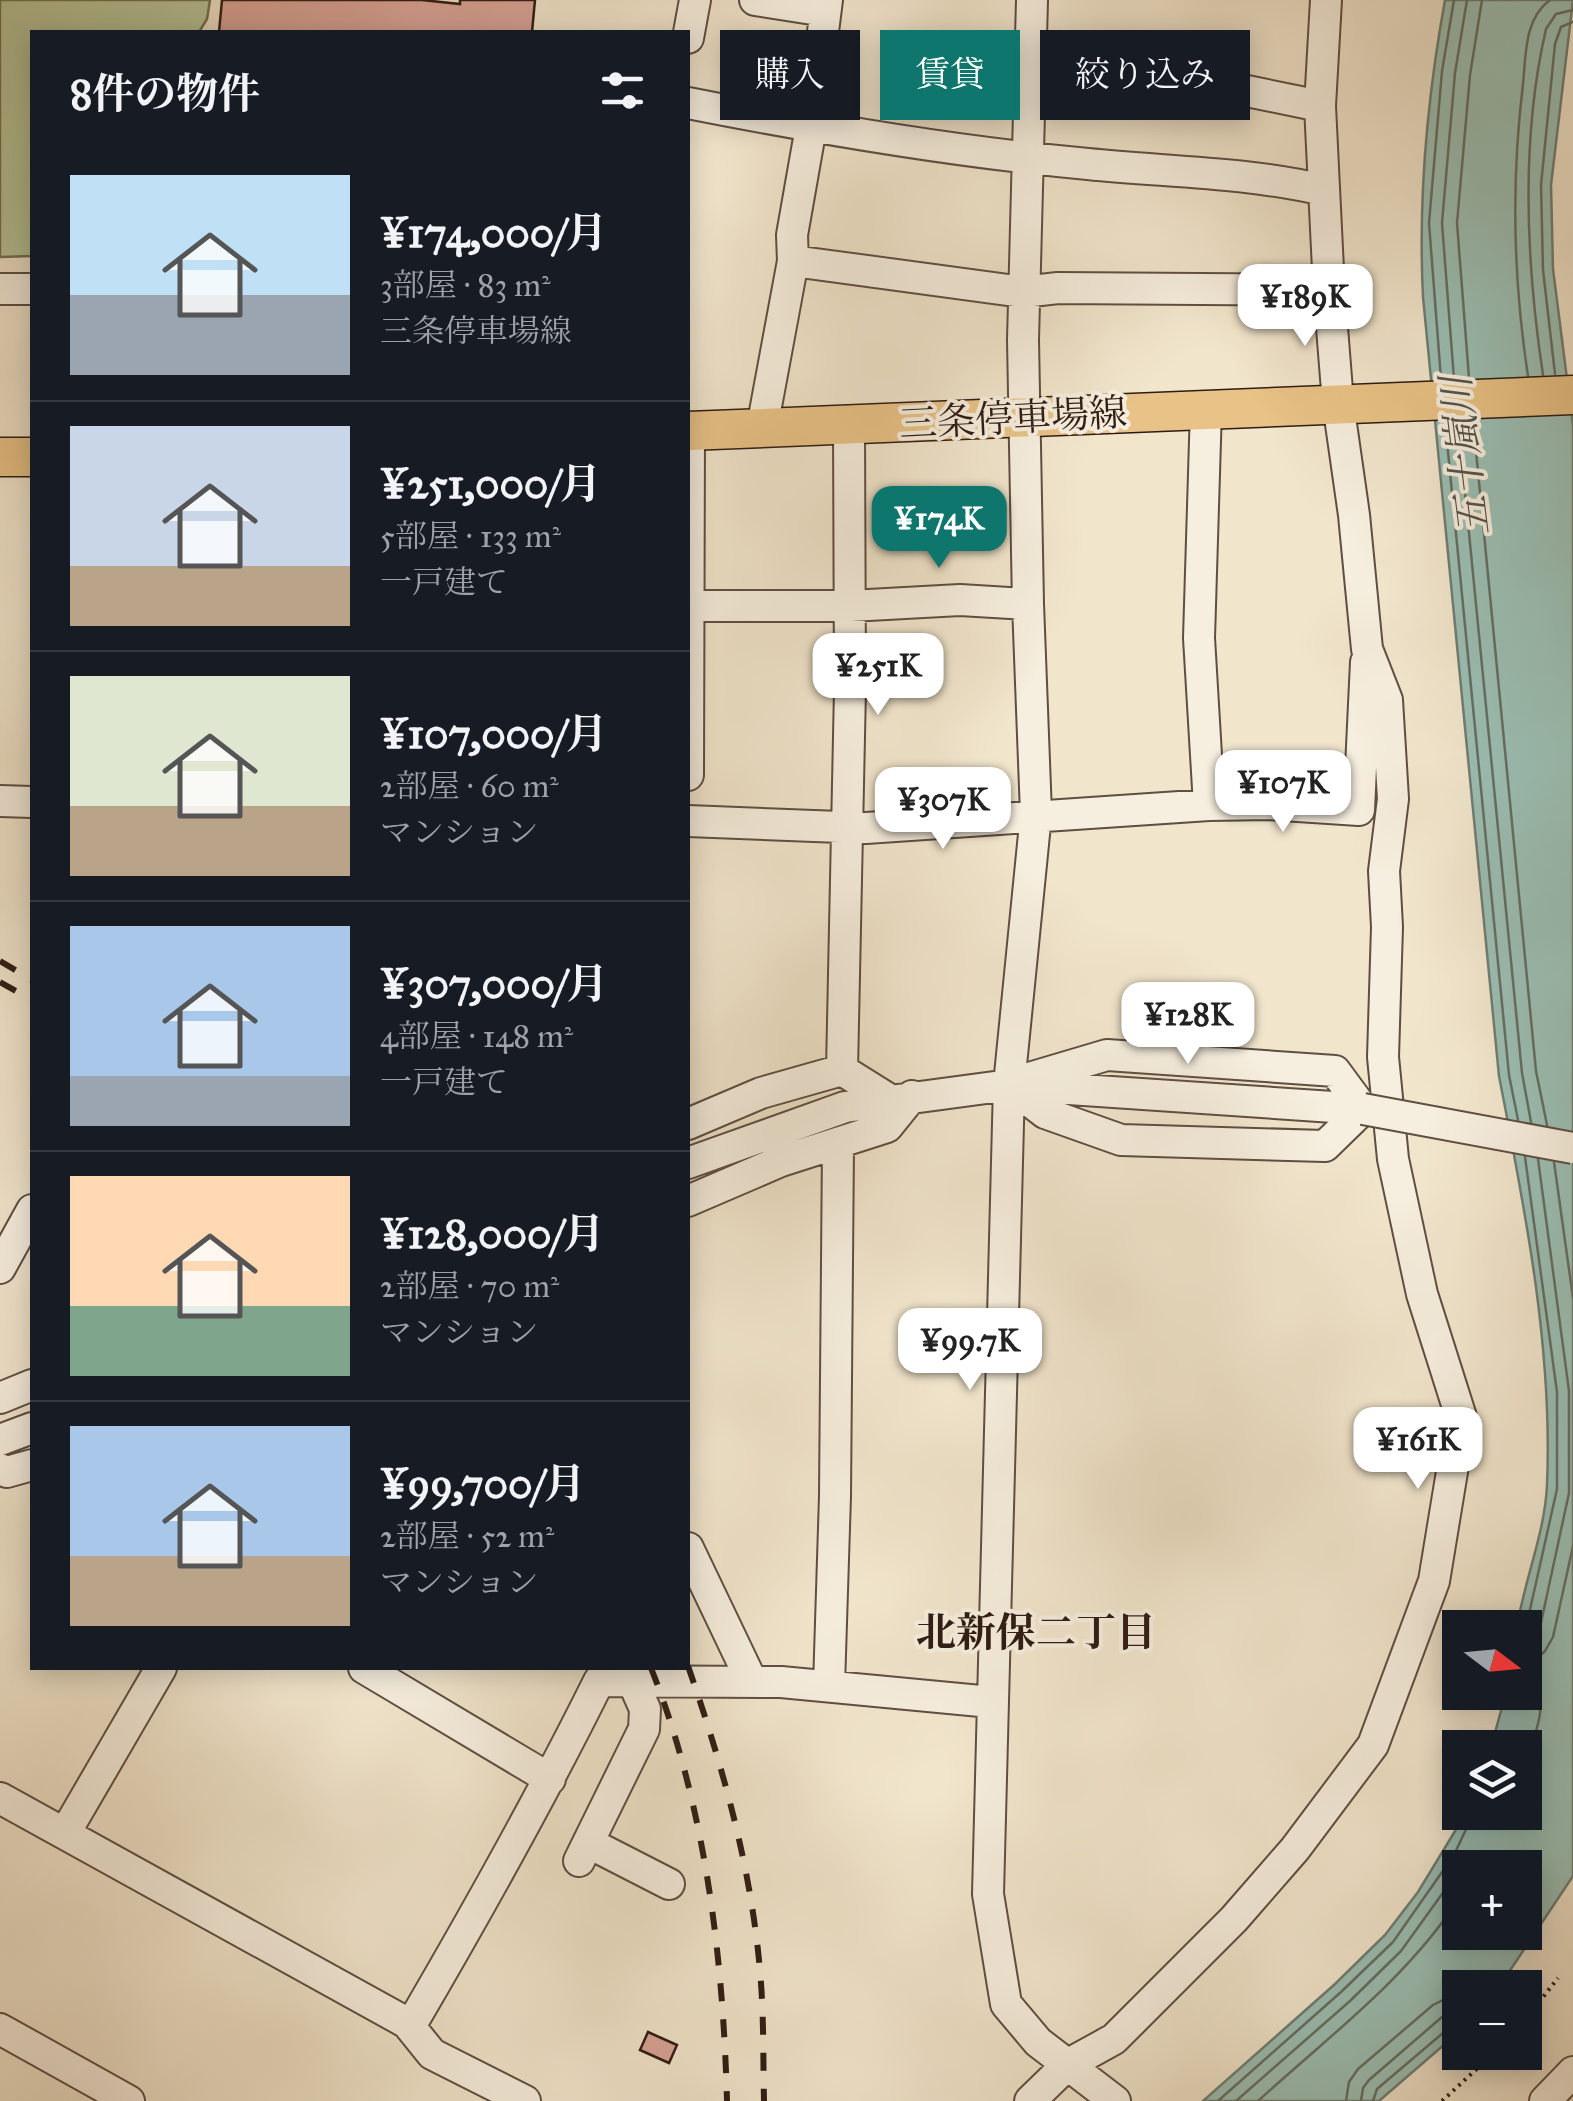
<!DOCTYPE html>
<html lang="ja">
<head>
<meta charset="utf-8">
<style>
	:root { --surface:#171b24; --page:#242831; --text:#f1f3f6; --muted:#9ea1a6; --line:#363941; --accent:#0f766e }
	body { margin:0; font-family:"IM FELL Great Primer","Noto Serif JP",serif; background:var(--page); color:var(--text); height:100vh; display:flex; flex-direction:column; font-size:38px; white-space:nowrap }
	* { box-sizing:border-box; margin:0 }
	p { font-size:32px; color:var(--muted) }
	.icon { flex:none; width:55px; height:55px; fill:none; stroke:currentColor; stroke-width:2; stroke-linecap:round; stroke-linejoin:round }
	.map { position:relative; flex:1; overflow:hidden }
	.details { position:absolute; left:30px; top:30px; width:660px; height:1640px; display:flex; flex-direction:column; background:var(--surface); border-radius:0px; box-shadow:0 5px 25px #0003 }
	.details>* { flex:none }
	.top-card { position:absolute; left:720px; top:30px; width:702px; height:90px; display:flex; gap:20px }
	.needle { width:65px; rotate:106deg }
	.fabs { position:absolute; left:1442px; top:1610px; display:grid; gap:20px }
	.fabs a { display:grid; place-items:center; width:100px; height:100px; border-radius:0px; background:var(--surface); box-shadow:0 5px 25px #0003; font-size:50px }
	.price { position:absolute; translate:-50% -85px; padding:0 22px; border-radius:20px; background:#fff; color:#222; font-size:32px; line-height:65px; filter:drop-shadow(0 2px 5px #0008) }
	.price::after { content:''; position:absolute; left:50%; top:60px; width:30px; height:22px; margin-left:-15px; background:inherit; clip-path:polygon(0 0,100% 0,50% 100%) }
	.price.on { background:var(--accent); color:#fff }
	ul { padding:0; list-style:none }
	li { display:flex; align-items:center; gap:30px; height:250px; padding:0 40px }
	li+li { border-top:2px solid var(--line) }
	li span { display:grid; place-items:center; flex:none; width:280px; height:200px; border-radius:0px; color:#555 }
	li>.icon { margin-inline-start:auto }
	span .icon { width:120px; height:120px; fill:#fffc; stroke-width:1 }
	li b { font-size:42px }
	h2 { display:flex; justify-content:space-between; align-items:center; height:120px; padding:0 40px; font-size:42px }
	.chip { padding:0 35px; border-radius:0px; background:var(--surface); box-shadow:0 5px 25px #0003; font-size:35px; line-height:90px }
	.chip.on { background:var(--accent); color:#fff }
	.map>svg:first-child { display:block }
</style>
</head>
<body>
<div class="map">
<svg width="1573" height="2101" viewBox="0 0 1573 2101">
	<rect width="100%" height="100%" fill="#f1e5cc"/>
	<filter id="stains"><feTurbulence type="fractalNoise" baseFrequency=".002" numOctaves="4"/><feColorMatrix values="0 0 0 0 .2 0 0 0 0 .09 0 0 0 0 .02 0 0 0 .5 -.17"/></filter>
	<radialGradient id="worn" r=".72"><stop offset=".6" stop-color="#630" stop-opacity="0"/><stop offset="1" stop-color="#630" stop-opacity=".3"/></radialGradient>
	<path fill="#b7c59a" stroke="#727057" stroke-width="2.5" d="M0,0H210L207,19L199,32H32V256L0,257Z"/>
	<path fill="#9bbfb4" stroke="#6f7e74" stroke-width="2.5" fill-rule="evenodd" d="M1445,0H1573L1551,185L1553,269L1573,426V1876L1499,1987L1460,1988V2031L1379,2101H1203L1335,1984L1385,1935L1418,1892L1466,1813L1525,1812V1748L1491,1747L1506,1693L1525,1692V1628L1517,1627C1524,1581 1545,1533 1547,1485C1553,1349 1525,1210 1499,1076L1423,297C1418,197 1427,99 1445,0ZM1460,1868H1525V1932H1460Z"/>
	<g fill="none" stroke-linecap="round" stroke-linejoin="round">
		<path stroke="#646e64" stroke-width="2.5" d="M1555,374L1543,270L1541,185L1555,44L1561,27L1573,22
			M1543,375C1526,262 1520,141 1546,29L1556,14L1573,10
			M1528,376C1513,278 1511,182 1523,84C1526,55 1524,19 1550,0
			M1469,378L1457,223L1470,75L1482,0
			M1441,379L1429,223L1442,71L1454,0
			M1454,379L1442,223L1455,73L1467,0
			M1473,420L1536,1071L1547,1125
			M1445,421L1509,1075L1518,1120
			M1458,421L1522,1073L1531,1122
			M1525,1157L1557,1392V1489L1525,1632
			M1554,1162L1573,1298
			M1525,1648L1539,1632L1569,1493V1391L1538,1159
			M1525,1763C1539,1727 1549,1699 1531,1664L1545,1651L1553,1637L1573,1546
			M1218,2101L1341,1992L1393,1942L1454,1855L1474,1812
			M1236,2101L1350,2001L1401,1951L1460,1869
			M1258,2101C1329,2036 1407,1979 1460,1897
			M1346,2101L1349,2082L1358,2069L1433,2005L1447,1998L1460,1996
			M1361,2101L1363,2088L1369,2080L1442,2017L1460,2012
			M1373,2101L1377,2089L1450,2027L1460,2024"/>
	</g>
	<path fill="#d8a397" stroke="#2e1c14" stroke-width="2.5" d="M222,0H422L460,4V0H535L532,32H219Z
		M648,2032L677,2045L669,2063L640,2050Z"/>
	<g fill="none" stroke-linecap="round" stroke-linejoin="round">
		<defs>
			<path id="minor" d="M755,0L825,11
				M1032,0L1023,340L1028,604L1036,814L1009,1085L988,1894L1006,2004L1038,2042L1115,2101
				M688,38L695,0
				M1032,47L1320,106
				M688,103C820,129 954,152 1088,164C1167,172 1246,172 1323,190
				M793,261L1023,292L1058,288L1329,290
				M0,289H32
				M1206,408L1199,638L1209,805
				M762,428L793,261L792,235L811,127L827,0
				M690,606H850L960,600L1028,604
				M688,775L689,431
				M0,801L32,802
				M688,821L866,828L1209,805L1268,804L1359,810L1366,662
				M842,1070L850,689L849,426
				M1026,1079L1107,1055L1335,1071L1363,1109
				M1009,1085L1045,1113L1121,1140L1325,1146L1363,1109
				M688,1124L761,1093L842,1070L890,1100
				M688,1163L845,1107L1009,1085L1363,1109
				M688,1201L781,1161L887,1127L912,1096
				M0,1268L32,1210
				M0,1398L32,1385
				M0,1440L32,1428
				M0,1469L7,1472L32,1465
				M688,1548L752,1682
				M364,1668L550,1779
				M829,1686L835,1496L838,1145
				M0,1798L407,2023L432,2054L525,2101
				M65,1833L161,1668
				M589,1843L669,1884
				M579,1861L644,1729L645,1709L633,1682
				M407,2023L411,2025C477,1912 541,1798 599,1681L781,1682L991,1702
				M0,2029L129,2101
				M1030,2101L1067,2065L1114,2039L1234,1919L1295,1849L1373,1745L1434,1581L1461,1417L1422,1294L1393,1159L1383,1057L1387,927L1384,871L1393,799L1387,700L1367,649L1354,515L1338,403L1329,290L1320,106L1326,0
				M1545,2101L1573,2072"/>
			<path id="major" d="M688,431L1573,395
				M0,457H32"/>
		</defs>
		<use href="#minor" stroke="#5f4e42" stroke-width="34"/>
		<use href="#major" stroke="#2e1c14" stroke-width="41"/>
		<path stroke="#2e1c14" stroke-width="4" stroke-dasharray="2.5 5" stroke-linecap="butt" d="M1525,2020L1558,1978
			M1442,2101L1495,2052"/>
		<use href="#minor" stroke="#f6eede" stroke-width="30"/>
		<use href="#major" stroke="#e8c286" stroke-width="38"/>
		<path stroke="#2e1c14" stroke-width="6" stroke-dasharray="18 18" stroke-linecap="butt" d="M0,961L32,980
			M0,982L32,1000
			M688,1666C722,1764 751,1866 760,1971C764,2014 763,2058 764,2101
			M651,1668C705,1804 723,1955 727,2101"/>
		<defs>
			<path id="minor-bridge" d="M1363,1109L1573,1148"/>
		</defs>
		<use href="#minor-bridge" stroke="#5f4e42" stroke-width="34" stroke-linecap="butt"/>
		<use href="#minor-bridge" stroke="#f6eede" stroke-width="30"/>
	</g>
	<g text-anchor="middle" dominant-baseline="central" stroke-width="8" stroke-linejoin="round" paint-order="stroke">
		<g font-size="38" fill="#2e1c14" stroke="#f6eede">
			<text transform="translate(1013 418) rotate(-3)">三条停車場線</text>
		</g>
		<g font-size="40" font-style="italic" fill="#54554c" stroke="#f6eede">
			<text transform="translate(1465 456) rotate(-97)">五十嵐川</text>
		</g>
		<g font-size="40" font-weight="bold" fill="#2e1c14" stroke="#f6eede">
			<text x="1036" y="1632">北新保二丁目</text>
		</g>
	</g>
	<rect width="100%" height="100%" filter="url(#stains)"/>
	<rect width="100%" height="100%" fill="url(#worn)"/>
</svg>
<div class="fabs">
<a><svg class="needle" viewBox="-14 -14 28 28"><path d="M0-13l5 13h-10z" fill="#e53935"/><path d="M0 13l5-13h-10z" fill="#9ea1a6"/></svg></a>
<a><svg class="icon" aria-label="layers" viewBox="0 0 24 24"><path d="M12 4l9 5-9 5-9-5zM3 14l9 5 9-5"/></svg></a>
<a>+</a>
<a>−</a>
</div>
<b class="price" style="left:1305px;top:349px">¥189K</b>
<b class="price on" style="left:939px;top:571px">¥174K</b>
<b class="price" style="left:878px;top:718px">¥251K</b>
<b class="price" style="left:1283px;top:835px">¥107K</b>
<b class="price" style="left:943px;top:852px">¥307K</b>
<b class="price" style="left:1188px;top:1067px">¥128K</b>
<b class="price" style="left:970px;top:1393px">¥99.7K</b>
<b class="price" style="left:1418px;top:1492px">¥161K</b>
<div class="top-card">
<a class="chip">購入</a>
<a class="chip on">賃貸</a>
<a class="chip">絞り込み</a>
</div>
<section class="details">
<h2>8件の物件<svg class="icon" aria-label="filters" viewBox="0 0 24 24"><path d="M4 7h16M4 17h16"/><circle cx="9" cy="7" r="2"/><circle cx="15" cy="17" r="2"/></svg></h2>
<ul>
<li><span style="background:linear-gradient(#bfe0f5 60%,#9aa5b1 0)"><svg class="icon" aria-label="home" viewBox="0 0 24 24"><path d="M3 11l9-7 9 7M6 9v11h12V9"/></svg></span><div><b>¥174,000/月</b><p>3部屋 · 83 m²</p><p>三条停車場線</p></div></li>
<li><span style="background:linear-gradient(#c9d6e8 70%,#b9a48a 0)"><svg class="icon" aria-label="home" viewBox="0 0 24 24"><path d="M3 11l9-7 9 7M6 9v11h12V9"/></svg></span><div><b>¥251,000/月</b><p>5部屋 · 133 m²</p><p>一戸建て</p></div></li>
<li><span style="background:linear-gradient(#dfe7d0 65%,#b9a48a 0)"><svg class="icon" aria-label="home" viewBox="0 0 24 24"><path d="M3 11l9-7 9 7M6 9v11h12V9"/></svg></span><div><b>¥107,000/月</b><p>2部屋 · 60 m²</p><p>マンション</p></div></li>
<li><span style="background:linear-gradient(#a9c7e8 75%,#9aa5b1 0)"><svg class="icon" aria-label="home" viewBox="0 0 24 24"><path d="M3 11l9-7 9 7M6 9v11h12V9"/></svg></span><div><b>¥307,000/月</b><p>4部屋 · 148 m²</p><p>一戸建て</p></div></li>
<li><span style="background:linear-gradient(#ffd9b3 65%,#7fa58c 0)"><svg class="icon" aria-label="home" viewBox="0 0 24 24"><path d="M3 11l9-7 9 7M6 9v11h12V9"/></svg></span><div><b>¥128,000/月</b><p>2部屋 · 70 m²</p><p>マンション</p></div></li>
<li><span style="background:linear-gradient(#a9c7e8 65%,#b9a48a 0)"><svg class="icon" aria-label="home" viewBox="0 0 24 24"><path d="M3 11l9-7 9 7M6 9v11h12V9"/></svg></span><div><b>¥99,700/月</b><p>2部屋 · 52 m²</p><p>マンション</p></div></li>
</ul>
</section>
</div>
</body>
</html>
